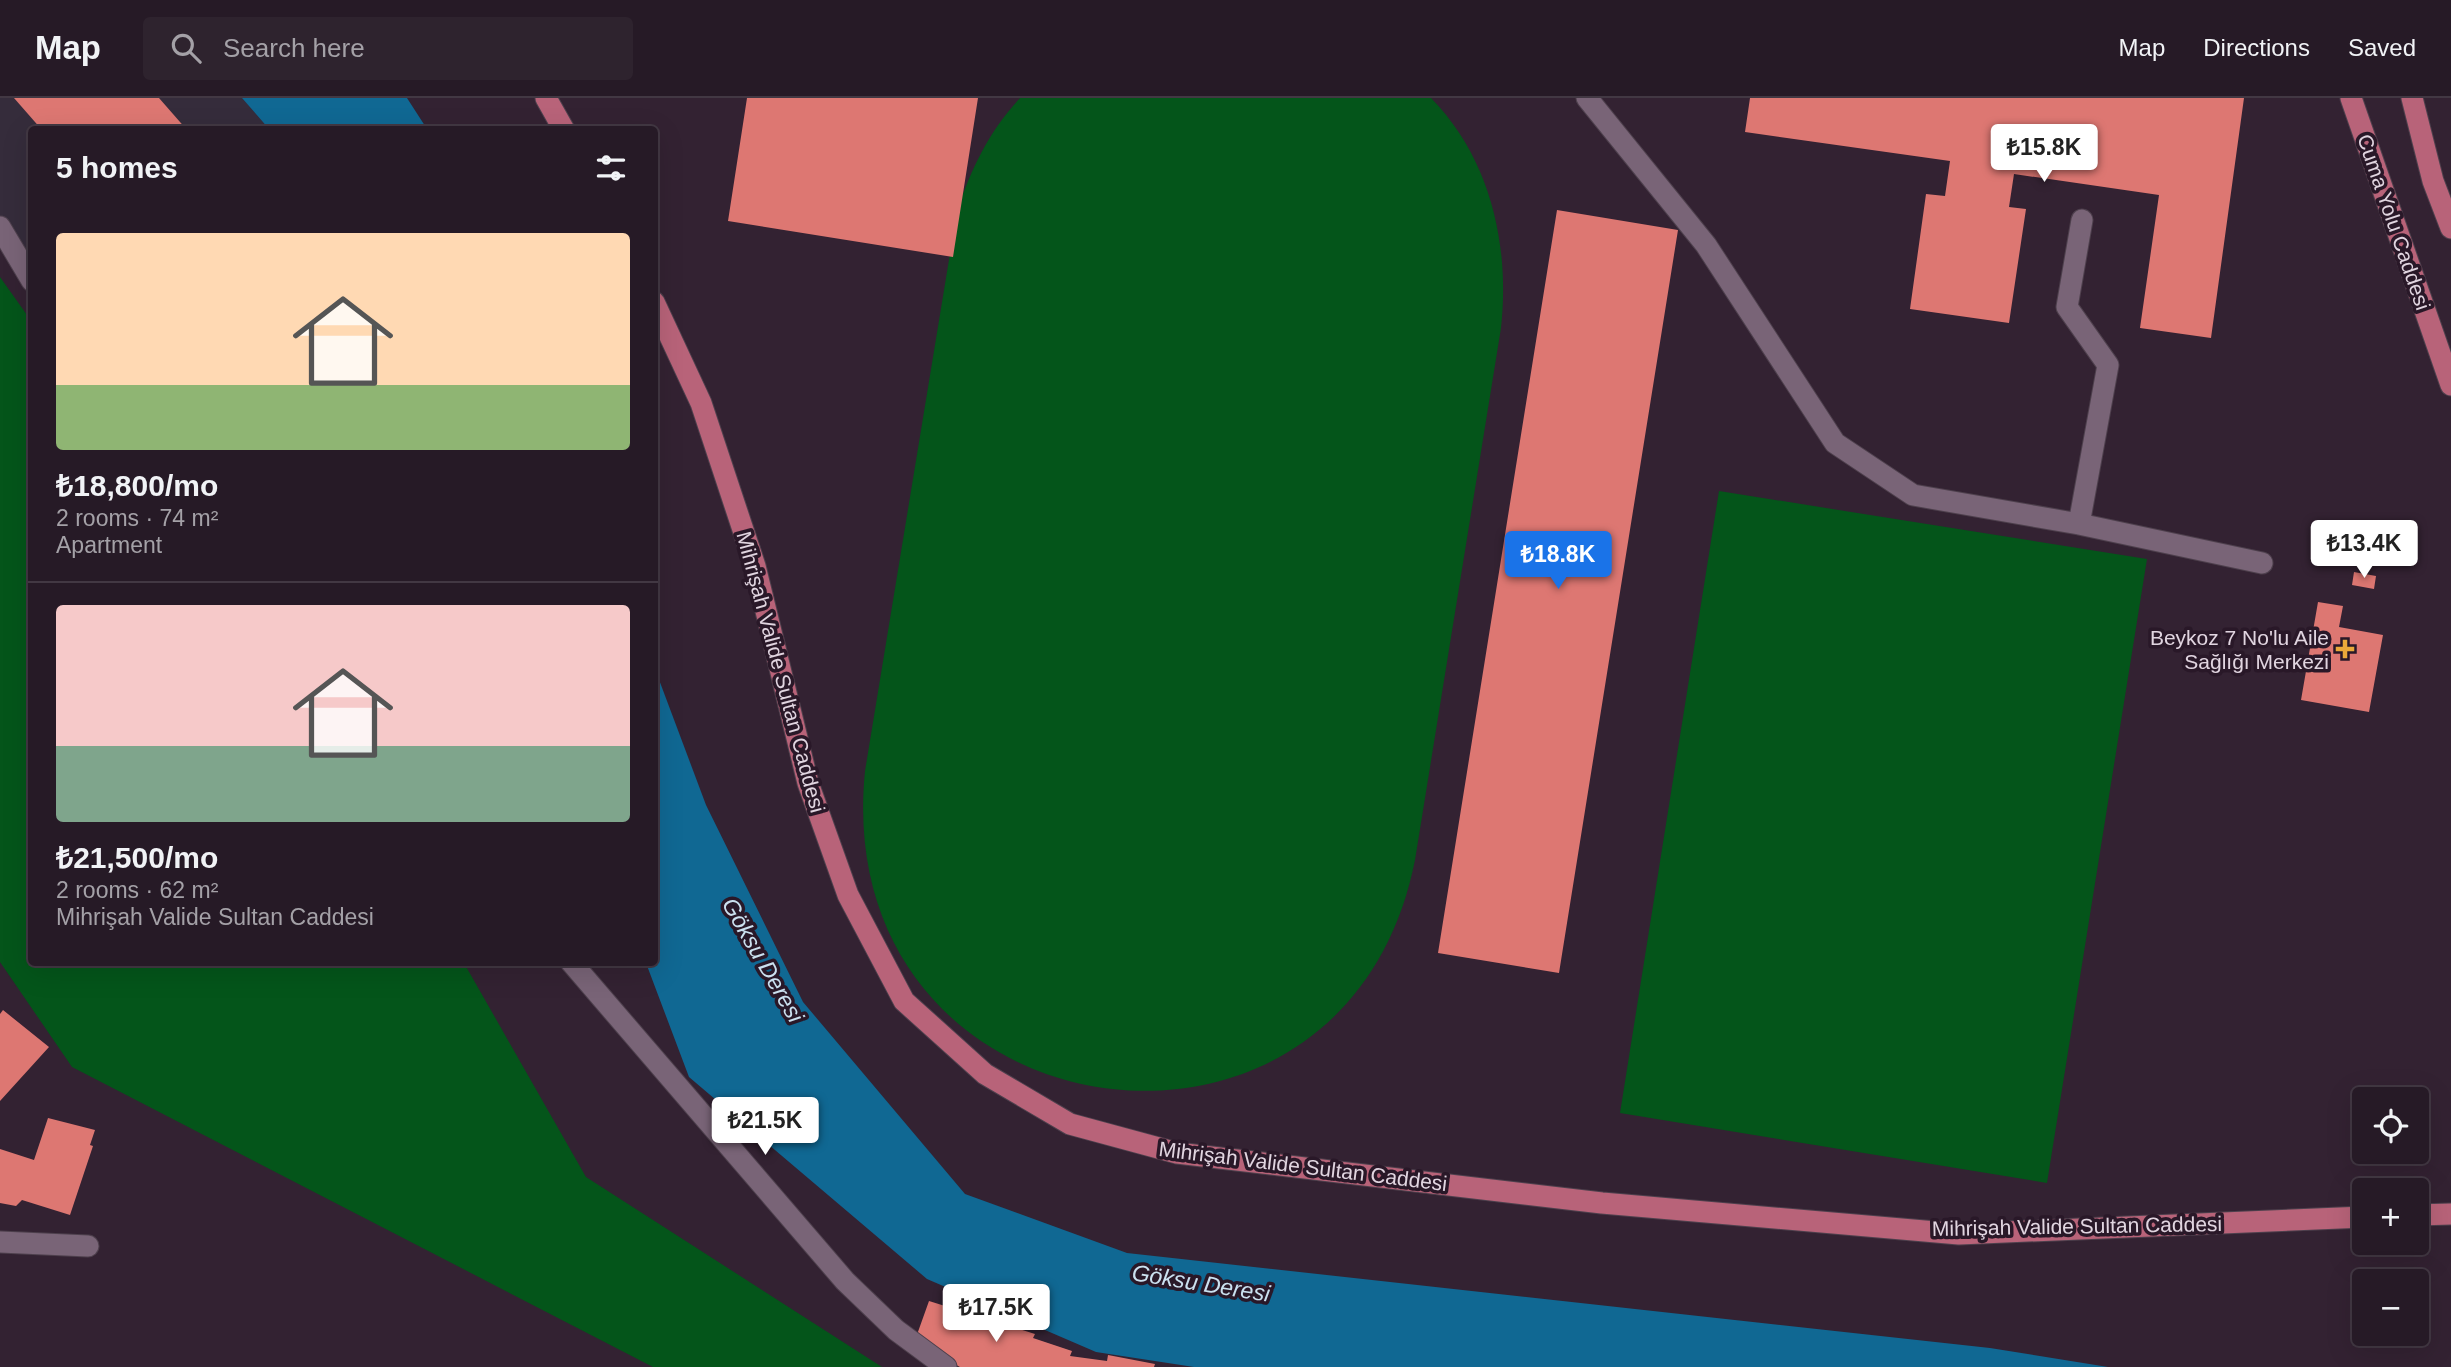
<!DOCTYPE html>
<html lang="en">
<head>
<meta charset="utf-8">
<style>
	:root { --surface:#261a26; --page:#2e232e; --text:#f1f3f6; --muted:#a4a1a7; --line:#423843; --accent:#1a73e8 }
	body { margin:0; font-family:Helvetica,sans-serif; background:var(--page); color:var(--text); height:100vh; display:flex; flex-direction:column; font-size:26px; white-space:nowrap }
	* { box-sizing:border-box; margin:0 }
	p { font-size:23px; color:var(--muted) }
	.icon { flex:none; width:38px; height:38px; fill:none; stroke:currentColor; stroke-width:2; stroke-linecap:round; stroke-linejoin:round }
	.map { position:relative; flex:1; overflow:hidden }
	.sheet { position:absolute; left:28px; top:28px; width:630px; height:840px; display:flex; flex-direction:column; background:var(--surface); border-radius:7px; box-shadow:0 7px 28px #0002,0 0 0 2px var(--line) }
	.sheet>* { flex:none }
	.buttons { position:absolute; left:2352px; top:989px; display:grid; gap:14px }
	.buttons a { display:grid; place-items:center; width:77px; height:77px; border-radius:7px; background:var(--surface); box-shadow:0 7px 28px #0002,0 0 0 2px var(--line); font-size:35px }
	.price { position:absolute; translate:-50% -60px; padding:0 16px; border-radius:7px; background:#fff; color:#222; font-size:23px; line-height:46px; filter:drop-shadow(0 2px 4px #0008) }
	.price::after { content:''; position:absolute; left:50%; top:42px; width:21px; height:16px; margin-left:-10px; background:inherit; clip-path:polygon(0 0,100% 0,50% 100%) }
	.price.active { background:var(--accent); color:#fff }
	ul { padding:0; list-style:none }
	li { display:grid; align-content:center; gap:14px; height:371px; padding:0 28px }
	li+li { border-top:2px solid var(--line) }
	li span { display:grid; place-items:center; height:217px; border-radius:7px; color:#555 }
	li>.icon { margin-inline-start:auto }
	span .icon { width:126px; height:126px; fill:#fffc; stroke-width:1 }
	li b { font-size:30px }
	h2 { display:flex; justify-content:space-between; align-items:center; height:84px; padding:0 28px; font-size:30px }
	header { display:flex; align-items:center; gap:42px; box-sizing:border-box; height:98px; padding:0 35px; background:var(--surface); border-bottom:2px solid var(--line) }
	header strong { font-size:33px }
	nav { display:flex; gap:38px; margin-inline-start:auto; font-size:24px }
	.search { width:490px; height:63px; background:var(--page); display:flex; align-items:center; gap:18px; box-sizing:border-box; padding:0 24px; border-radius:7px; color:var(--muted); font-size:26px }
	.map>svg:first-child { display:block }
</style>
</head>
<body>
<header>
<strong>Map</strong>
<div class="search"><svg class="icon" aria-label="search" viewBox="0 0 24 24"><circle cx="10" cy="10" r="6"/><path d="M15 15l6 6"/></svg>Search here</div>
<nav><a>Map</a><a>Directions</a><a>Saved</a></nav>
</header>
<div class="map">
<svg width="2451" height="1269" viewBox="0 0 2451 1269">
	<rect width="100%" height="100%" fill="#332232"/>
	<path fill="#352c3b" d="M0,0H242L269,31L32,32L31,203L0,142Z"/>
	<path fill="#04551a" d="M1020,0H1431C1491,61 1510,148 1501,230L1415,762C1345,1118 828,1042 865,673L957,113C971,71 989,33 1020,0Z
		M0,179L32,224V864L464,865L586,1079L882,1269H653L72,969L0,864Z
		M1719,393L2147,461L2047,1085L1620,1015Z"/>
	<path fill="#106893" d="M242,0H407L427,31H269Z
		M655,571L706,707L803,904L965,1096L1127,1155L1990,1250L2108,1269H1194L1096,1254L927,1181L689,979L646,865L654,864Z"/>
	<path fill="#dd7772" d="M14,0H159L187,32H42Z
		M747,0H978L953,159L728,123Z
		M1750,0H2244L2211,240L2140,230L2159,97L2014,76L2009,109L2026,111L2009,225L1910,211L1926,96L1945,98L1950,63L1745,34Z
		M1557,112L1678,132L1559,875L1438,855Z
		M2354,474L2376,478L2374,491L2352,487Z
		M2318,504L2343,508L2339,529L2383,537L2369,614L2301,602Z
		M3,912L49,949L0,1003V916Z
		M48,1020L95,1032L90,1047L93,1048L70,1117L22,1102L16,1108L0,1105V1051L34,1062Z
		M929,1203L1035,1236L1033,1240L1072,1253L1070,1258L1107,1263L1108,1257L1155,1266L1154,1269H960L914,1245Z"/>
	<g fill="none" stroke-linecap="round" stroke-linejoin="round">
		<defs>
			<path id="minor" d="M1587,0L1706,147L1835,345L1913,397L2079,426L2262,465
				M0,129L32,183
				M2079,426L2108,267L2067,209L2082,122
				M571,864L845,1183L896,1232L946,1269
				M0,1144L88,1148"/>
			<path id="major" d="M546,0L564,32
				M2351,0L2451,287
				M2412,0L2433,83L2451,130
				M654,204L701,305L755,468L808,685L848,797L904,903L985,976L1070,1026L1177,1055L1602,1105L1959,1136L2364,1119
				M2417,1117L2451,1116"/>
		</defs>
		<use href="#minor" stroke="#4e404d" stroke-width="23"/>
		<use href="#major" stroke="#4e404d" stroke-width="23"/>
		<use href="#minor" stroke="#796477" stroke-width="21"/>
		<use href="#major" stroke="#b86379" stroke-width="21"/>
	</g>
	<path fill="#eba93a" stroke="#291828" stroke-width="2.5" d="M2341.5 540.5h7v7h7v7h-7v7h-7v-7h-7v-7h7z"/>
	<g text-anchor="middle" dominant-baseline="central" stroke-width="7" stroke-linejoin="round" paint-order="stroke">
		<g font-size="21" fill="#e1d5e0" stroke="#291828">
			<text transform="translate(2394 124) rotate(71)">Cuma Yolu Caddesi</text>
			<text transform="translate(781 574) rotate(75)">Mihrişah Valide Sultan Caddesi</text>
			<text transform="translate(1303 1068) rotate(7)">Mihrişah Valide Sultan Caddesi</text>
			<text transform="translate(2077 1128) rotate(-1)">Mihrişah Valide Sultan Caddesi</text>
		</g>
		<g font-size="21" fill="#e1d5e0" stroke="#291828" text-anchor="end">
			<text x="2329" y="539">Beykoz 7 No'lu Aile<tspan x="2329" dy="24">Sağlığı Merkezi</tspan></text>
		</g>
		<g font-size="23" font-style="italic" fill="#cbe1f0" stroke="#291828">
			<text transform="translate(763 862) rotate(60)">Göksu Deresi</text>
			<text transform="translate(1201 1185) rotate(9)">Göksu Deresi</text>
		</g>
	</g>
</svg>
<div class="buttons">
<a><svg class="icon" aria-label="locate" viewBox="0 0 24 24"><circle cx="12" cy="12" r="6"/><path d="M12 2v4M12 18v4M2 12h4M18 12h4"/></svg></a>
<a>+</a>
<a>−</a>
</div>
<b class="price" style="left:2044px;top:86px">₺15.8K</b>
<b class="price" style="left:2364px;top:482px">₺13.4K</b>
<b class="price active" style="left:1558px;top:493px">₺18.8K</b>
<b class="price" style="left:765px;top:1059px">₺21.5K</b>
<b class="price" style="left:996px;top:1246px">₺17.5K</b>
<section class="sheet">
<h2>5 homes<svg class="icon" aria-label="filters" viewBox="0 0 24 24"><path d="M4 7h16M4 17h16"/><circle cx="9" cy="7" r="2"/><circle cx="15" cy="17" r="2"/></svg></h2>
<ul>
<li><span style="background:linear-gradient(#ffd9b3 70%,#8fb573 0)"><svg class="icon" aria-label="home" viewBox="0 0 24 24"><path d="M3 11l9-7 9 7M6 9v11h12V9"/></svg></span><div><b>₺18,800/mo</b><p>2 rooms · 74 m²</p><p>Apartment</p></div></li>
<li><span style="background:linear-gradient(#f6c9c9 65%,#7fa58c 0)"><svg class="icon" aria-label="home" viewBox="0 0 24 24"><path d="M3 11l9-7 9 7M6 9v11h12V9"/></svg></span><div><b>₺21,500/mo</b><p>2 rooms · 62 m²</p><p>Mihrişah Valide Sultan Caddesi</p></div></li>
</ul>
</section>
</div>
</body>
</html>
